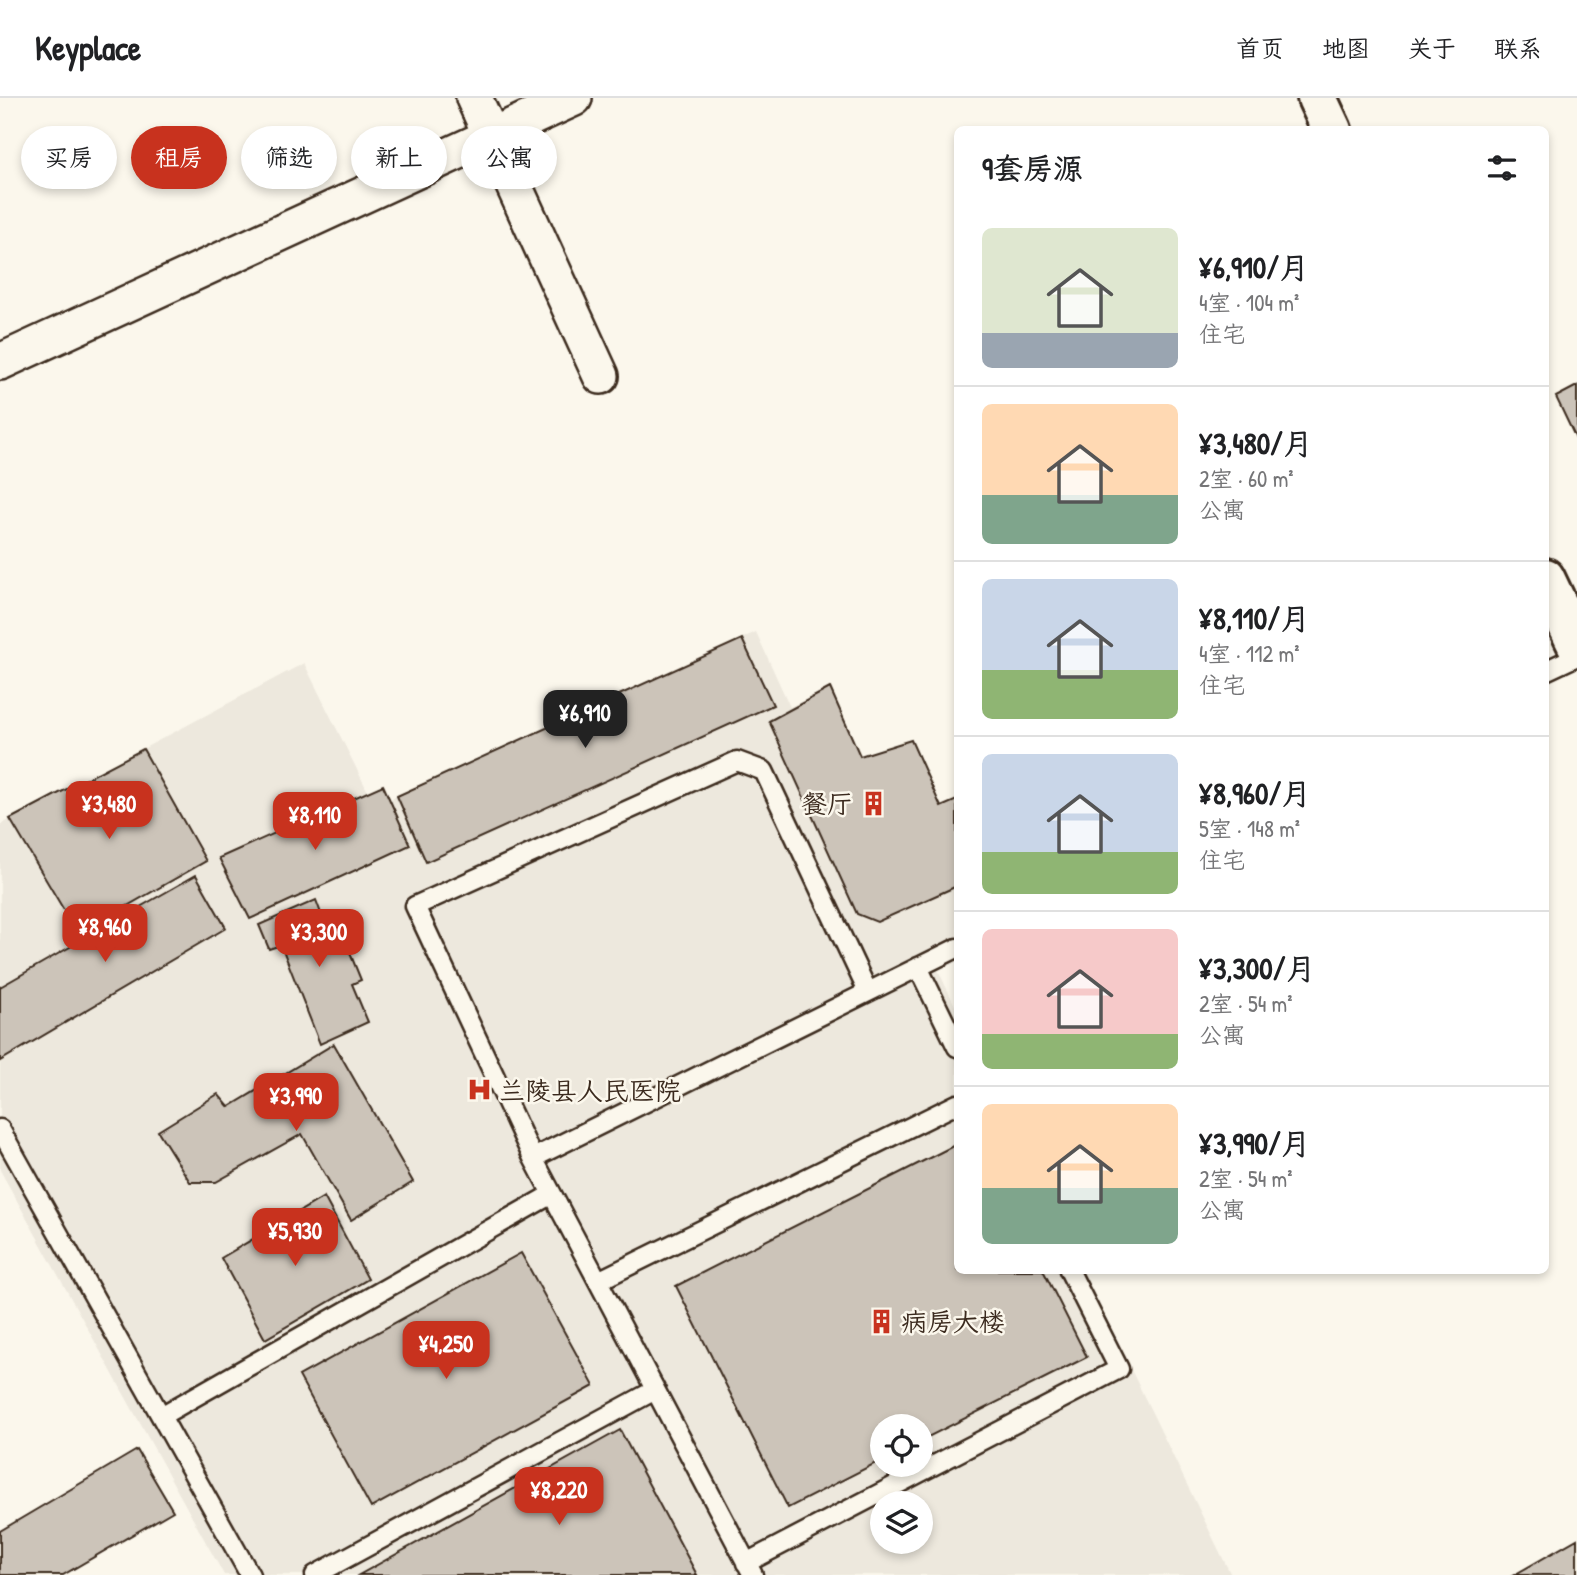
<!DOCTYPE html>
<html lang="zh">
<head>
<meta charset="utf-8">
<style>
	:root { --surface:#fff; --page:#f2f2f2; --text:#202124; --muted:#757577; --line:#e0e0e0; --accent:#c8321e }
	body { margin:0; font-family:"Patrick Hand","LXGW WenKai TC",sans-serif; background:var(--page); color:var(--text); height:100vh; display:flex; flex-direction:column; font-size:26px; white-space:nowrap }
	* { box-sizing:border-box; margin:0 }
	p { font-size:23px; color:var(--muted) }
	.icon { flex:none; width:38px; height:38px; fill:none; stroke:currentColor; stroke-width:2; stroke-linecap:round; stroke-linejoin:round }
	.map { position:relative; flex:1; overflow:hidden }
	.side { position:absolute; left:954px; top:28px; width:595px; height:1148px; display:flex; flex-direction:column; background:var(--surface); border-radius:10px; box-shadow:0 4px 10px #0003 }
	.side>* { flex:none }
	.hud { position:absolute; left:21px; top:28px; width:665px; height:63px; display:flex; gap:14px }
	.fabs { position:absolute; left:870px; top:1316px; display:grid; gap:14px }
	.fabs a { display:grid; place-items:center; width:63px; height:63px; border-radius:50%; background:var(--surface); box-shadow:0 4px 10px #0003; font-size:35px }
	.price { position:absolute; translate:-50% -60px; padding:0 16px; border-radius:14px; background:var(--accent); color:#fff; font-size:23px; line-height:46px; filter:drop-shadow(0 2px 4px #0008) }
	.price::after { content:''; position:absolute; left:50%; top:42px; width:21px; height:16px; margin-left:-10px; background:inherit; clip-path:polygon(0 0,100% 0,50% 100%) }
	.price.on { background:#222; color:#fff }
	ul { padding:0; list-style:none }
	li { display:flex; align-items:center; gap:21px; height:175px; padding:0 28px }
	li+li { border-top:2px solid var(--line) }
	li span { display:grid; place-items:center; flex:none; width:196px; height:140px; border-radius:10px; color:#555 }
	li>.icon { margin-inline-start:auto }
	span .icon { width:84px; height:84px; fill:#fffc; stroke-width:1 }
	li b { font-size:30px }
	h2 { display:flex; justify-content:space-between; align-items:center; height:84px; padding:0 28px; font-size:30px }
	.chip { padding:0 24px; border-radius:32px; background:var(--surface); box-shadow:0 4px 10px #0003; font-size:24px; line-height:63px }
	.chip.on { background:var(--accent); color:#fff }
	header { display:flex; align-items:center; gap:42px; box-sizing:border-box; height:98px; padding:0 35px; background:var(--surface); border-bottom:2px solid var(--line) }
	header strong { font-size:33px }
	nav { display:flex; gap:38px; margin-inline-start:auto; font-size:24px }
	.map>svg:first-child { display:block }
</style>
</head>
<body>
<header>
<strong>Keyplace</strong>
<nav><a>首页</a><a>地图</a><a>关于</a><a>联系</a></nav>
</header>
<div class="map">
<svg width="1577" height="1477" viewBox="0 0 1577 1477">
	<rect width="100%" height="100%" fill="#fbf7ec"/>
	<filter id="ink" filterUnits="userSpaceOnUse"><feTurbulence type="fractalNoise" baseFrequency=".0143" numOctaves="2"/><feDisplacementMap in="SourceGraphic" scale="14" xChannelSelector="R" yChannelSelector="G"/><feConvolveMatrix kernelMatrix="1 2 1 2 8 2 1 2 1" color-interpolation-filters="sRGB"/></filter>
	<g filter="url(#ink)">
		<path fill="#ede8dd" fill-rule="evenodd" d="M756,534L790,609L830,590L860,658L911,642L957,746V861L938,872L957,912V1172L1083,1173L1231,1477H224L0,1072V727L304,565L375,708ZM882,1328H920V1367H882ZM882,1405H920V1444H882Z"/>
		<path fill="#ccc4b9" stroke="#3b2a1e" stroke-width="2" d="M1577,288V343L1556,299Z
			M742,541L773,607L426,764L397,698Z
			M830,590L860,658L911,642L941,709L957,702V788L877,824L857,816L769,623Z
			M143,651L206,763L78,836L10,721Z
			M383,687L410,747L250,821L219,760Z
			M196,777L226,830L0,963V889Z
			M316,802L328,834L339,828L361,882L352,886L368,924L320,946L281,847L269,851L259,827Z
			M334,946L413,1084L351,1122L302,1036L216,1084H190L158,1033L218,996L229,1009Z
			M957,1046V1172H1043L1087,1259L920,1343V1328H882V1362L788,1410L676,1188Z
			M324,1099L368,1181L265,1241L221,1160Z
			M521,1155L594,1288L371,1410L299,1278Z
			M620,1332L697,1477H359Z
			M137,1352L173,1413L63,1477H0V1433Z
			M1577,1441V1477H1514Z"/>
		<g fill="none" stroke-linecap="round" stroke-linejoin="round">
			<defs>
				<path id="service" d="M1545,573L1577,558
					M918,869L957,949
					M0,1031L250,1477
					M533,1060L957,850
					M598,1183L957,1006
					M161,1318L552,1096
					M746,1465L1119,1271L1069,1172
					M315,1477L655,1292
					M753,1477L533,1060L415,808L737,663L764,673L868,894"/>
				<path id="minor" d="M474,0L601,278
					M0,264L574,0"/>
				<path id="tertiary" d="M1317,0L1332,32
					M1545,480L1577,547"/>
			</defs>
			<use href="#service" stroke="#3b2a1e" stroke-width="23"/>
			<use href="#minor" stroke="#3b2a1e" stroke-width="40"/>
			<use href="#tertiary" stroke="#3b2a1e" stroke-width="44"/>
			<use href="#service" stroke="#fbf7ec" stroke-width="18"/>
			<use href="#minor" stroke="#fbf7ec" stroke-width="35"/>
			<use href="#tertiary" stroke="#fbf7ec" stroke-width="38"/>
		</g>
	</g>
	<defs>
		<symbol id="building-bare" viewBox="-9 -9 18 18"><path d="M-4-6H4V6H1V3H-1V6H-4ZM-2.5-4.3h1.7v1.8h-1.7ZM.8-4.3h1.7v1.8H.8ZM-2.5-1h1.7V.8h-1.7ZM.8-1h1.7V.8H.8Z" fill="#c8321e" stroke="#fbf7ec" stroke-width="2.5" paint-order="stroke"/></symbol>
		<symbol id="hospital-bare" viewBox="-9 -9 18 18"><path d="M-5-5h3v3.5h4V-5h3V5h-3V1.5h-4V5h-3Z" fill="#c8321e" stroke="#fbf7ec" stroke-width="2.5" paint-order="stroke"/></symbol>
	</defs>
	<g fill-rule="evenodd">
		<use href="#building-bare" x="856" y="688" width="35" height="35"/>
		<use href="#hospital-bare" x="462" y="974" width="35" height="35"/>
		<use href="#building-bare" x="864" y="1206" width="35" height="35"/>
	</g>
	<g text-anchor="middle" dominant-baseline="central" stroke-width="5" stroke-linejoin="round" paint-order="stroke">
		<g font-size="26" fill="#3b2a1e" stroke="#fbf7ec" text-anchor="start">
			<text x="853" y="705" text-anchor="end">餐厅</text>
			<text x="499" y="992">兰陵县人民医院</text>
			<text x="901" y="1223">病房大楼</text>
		</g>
	</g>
</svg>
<div class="fabs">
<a><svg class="icon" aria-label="locate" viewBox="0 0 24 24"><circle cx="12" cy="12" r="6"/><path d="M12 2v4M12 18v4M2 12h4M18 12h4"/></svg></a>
<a><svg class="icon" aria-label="layers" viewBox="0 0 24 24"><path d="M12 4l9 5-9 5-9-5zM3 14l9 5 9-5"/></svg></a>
</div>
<b class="price on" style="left:585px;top:652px">¥6,910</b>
<b class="price" style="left:109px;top:743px">¥3,480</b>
<b class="price" style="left:315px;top:754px">¥8,110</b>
<b class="price" style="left:105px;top:866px">¥8,960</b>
<b class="price" style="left:319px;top:871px">¥3,300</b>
<b class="price" style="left:296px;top:1035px">¥3,990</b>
<b class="price" style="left:295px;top:1170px">¥5,930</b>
<b class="price" style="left:446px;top:1283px">¥4,250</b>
<b class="price" style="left:559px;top:1429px">¥8,220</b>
<div class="hud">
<a class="chip">买房</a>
<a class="chip on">租房</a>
<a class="chip">筛选</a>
<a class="chip">新上</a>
<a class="chip">公寓</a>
</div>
<section class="side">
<h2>9套房源<svg class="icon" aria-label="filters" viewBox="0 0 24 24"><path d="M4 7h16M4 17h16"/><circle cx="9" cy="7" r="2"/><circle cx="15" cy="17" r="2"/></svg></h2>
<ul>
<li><span style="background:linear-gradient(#dfe7d0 75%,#9aa5b1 0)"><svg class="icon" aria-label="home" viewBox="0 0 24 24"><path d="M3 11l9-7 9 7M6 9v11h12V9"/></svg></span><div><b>¥6,910/月</b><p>4室 · 104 m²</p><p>住宅</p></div></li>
<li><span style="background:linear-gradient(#ffd9b3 65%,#7fa58c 0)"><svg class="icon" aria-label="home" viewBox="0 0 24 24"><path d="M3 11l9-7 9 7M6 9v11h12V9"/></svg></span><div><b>¥3,480/月</b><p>2室 · 60 m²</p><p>公寓</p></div></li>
<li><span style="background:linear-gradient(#c9d6e8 65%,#8fb573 0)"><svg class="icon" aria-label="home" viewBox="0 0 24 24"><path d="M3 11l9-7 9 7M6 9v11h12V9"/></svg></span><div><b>¥8,110/月</b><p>4室 · 112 m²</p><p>住宅</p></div></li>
<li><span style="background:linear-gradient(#c9d6e8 70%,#8fb573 0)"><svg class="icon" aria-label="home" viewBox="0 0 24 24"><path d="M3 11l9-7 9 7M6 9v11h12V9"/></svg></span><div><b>¥8,960/月</b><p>5室 · 148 m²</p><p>住宅</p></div></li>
<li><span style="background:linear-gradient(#f6c9c9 75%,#8fb573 0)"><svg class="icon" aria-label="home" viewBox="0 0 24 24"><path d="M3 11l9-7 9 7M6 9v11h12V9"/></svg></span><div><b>¥3,300/月</b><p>2室 · 54 m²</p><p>公寓</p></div></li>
<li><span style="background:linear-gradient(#ffd9b3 60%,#7fa58c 0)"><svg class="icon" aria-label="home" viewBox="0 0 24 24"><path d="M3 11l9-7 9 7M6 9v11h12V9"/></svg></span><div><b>¥3,990/月</b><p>2室 · 54 m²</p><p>公寓</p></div></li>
</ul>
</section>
</div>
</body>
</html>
